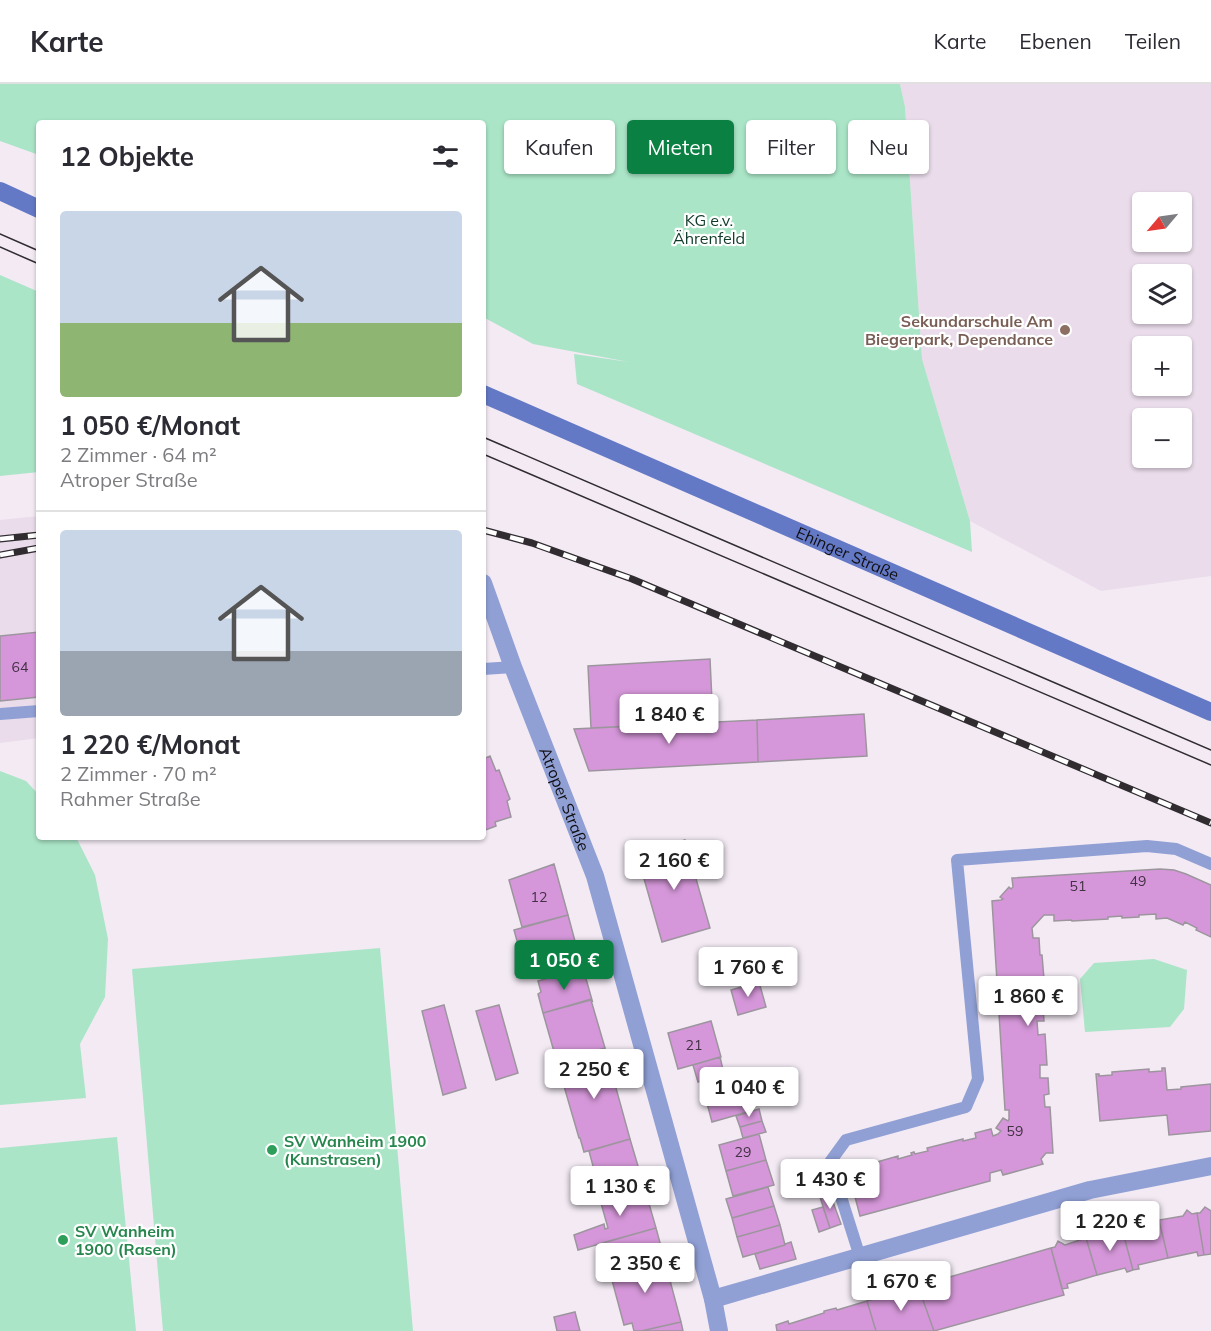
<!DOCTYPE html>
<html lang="de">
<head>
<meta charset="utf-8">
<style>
	:root { --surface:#fff; --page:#f7f7f7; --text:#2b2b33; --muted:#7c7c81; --line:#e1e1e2; --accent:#0b8043 }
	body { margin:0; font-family:Mulish,sans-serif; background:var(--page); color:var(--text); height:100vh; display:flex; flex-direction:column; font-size:22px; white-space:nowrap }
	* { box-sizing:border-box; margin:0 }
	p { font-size:20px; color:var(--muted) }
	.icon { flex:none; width:33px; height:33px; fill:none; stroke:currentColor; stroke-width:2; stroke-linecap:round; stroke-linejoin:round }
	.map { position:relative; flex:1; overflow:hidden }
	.sheet { position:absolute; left:36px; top:36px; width:450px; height:720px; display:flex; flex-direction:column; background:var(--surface); border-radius:6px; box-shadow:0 2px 4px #0004 }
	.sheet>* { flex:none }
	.top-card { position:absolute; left:504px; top:36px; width:570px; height:54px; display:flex; gap:12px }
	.needle { width:39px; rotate:241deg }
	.fabs { position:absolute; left:1132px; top:108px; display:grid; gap:12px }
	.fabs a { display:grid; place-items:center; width:60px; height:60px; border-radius:6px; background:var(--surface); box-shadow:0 2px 4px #0004; font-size:30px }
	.price { position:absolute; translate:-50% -51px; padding:0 14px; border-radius:6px; background:#fff; color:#222; font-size:20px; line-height:39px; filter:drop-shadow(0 2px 3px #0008) }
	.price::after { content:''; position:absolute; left:50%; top:36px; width:18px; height:14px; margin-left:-9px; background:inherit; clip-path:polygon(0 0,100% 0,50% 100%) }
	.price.current { background:var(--accent); color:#fff }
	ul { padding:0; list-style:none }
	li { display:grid; align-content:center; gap:12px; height:318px; padding:0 24px }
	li+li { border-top:2px solid var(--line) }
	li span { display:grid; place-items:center; height:186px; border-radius:6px; color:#555 }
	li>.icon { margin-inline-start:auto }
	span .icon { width:108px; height:108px; fill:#fffc; stroke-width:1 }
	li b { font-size:26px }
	h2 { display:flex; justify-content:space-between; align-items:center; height:72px; padding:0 24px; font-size:26px }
	.tag { padding:0 21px; border-radius:6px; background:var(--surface); box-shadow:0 2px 4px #0004; font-size:21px; line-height:54px }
	.tag.current { background:var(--accent); color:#fff }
	header { display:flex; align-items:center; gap:36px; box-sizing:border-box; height:84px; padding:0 30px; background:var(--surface); border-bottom:2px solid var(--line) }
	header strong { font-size:28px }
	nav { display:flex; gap:33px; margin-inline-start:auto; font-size:21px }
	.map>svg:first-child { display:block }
</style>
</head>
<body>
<header>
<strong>Karte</strong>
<nav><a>Karte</a><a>Ebenen</a><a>Teilen</a></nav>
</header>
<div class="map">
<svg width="1211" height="1247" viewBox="0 0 1211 1247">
	<rect width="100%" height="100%" fill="#f3eaf4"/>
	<path fill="#eadceb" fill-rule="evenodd" d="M900,0H1211V492L1101,507L970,437L922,275L905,23ZM1143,118H1182V158H1143ZM1143,190H1182V230H1143ZM1143,262H1182V302H1143ZM1143,334H1182V374H1143Z
		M39,432V654L0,659V436Z"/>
	<path fill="#aae5c7" d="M0,0H900L905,23L922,275L970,437L972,468L577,300L574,270L629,278L533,260L483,233V39H39V71L0,57Z
		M0,191L39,208V388L0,392Z
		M0,687L26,697L39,711V753H76L95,791L108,855L105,913L80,960L86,1014L0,1021Z
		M380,864L413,1247H163L132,885Z
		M1154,875L1187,886L1184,925L1170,943L1085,948L1080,895L1094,879Z
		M117,1053L136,1247H0V1064Z"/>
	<path fill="#d597d9" stroke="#9d959e" stroke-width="1.5" d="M39,548V613L0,617V552Z
		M710,575L713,638L591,644L588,582Z
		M864,630L867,672L758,678L757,636Z
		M757,636L758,678L589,687L574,645Z
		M490,672L496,687L499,686L510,715L507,717L511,733L495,738L496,742L483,747V675Z
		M685,756L710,844L662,858L637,770Z
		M554,780L568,831L522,843L509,796Z
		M1160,785L1174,786L1186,790L1211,801V853L1196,846L1197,844L1185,838L1183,841L1167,834L1156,835V830L1139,831V833L1122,834V832L1108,833V835L1072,837L1071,836L1054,837V831H1044L1032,844L1033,854H1039L1040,871H1042L1045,907H1042L1043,921H1046V923H1043L1044,937H1037L1038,951L1045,950L1047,981H1040V994H1048L1049,1010L1044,1011L1045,1023H1050L1053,1069H1046L1041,1075L1043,1080L1003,1091L1001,1086L990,1089V1097L860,1132L848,1086L850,1085L851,1088L864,1084L863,1082L898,1072V1075L912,1071L911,1069L914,1068L915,1070L928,1067L927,1064L963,1055V1057L976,1054L975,1049L991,1045L993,1052L998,1050L1001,1047L996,1044L1003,1034L1008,1037L1009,1035V1026H1005L992,817L1001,816L1003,815L1000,813L1009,803L1011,805L1013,803L1012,794Z
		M568,831L579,872L526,889L514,846Z
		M583,884L592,916L591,915L543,929L538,910L541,908L538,897Z
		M759,898L766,923L738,931L731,906Z
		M591,916L605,964L557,978L543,929Z
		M444,921L466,1004L443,1011L422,927Z
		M499,921L518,989L496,996L476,927Z
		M711,937L721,973L678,985L668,949Z
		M605,964L630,1055L584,1068L580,1054H579L557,978Z
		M720,973L724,990L698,998L693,981Z
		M1162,984H1165L1167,1006L1181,1005V1003L1211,1000V1047L1169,1051L1167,1031L1100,1037L1096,990H1099V992L1112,991V988L1149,985V988L1162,987Z
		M742,997L751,1027L712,1038L704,1008Z
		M759,1025L762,1037L740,1043L736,1032Z
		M762,1037L766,1048L743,1054L740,1043Z
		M759,1050L766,1076L726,1087L719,1061Z
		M630,1055L643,1099L601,1112L589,1067Z
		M766,1076L774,1101L733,1112L726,1087Z
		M643,1099L656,1144L578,1166L574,1151L604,1140L605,1145L608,1144L599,1112Z
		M768,1103L774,1122L732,1134L726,1115Z
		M829,1107L841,1140L830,1144L819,1110Z
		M774,1122L780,1141L737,1153L732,1134Z
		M823,1123L830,1144L819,1148L812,1126Z
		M1205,1123L1211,1127V1170L1204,1171L1197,1129H1200Z
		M1187,1126L1192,1130L1197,1129L1204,1171L1198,1172L1197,1168L1168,1174L1159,1136L1183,1132Z
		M1159,1136L1168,1174L1138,1181L1139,1185L1133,1186L1122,1145L1127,1143L1131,1137L1136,1141Z
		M780,1141L785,1161L743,1173L737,1153Z
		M1112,1142L1118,1146L1122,1145L1133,1186L1127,1188L1125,1184L1097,1191L1086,1154L1109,1148Z
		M656,1144L663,1170L609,1185L602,1159Z
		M1086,1154L1097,1191L1067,1200L1068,1204L1062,1205L1051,1164L1055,1163L1058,1157L1065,1161Z
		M791,1158L796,1175L760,1185L755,1170L785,1161V1160Z
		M1051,1164L1064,1211L934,1247L918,1202Z
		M663,1170L681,1238L641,1247H634L632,1239L624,1241L609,1185Z
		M918,1202L934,1247H876L867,1217Z
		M867,1217L876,1247H777L776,1241L788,1237L789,1240L824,1229V1227L836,1224L837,1226Z
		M575,1228L580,1247H557L554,1233Z
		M681,1238L683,1247H641Z"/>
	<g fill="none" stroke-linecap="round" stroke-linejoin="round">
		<path stroke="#90a0d5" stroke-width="12" d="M483,585L513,583
			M0,630L39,627
			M860,1173L830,1078L846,1056L966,1023L978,995L957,776L1147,762L1176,765L1211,780"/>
		<g stroke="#90a0d5" stroke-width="18">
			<path id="s1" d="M483,499L513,583L595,792L713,1215L719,1247"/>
			<path d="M713,1215L1090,1106L1211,1082"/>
		</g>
		<g stroke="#6479c5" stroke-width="18">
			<path d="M0,107L39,125"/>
			<path id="s2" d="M483,310L1211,628"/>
		</g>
		<path stroke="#302c30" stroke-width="1.5" d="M0,150L39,167
			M0,163L39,180
			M483,353L1211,666
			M483,370L1211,681"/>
		<defs>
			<path id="rail" d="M483,446L532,459L632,495L1211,739
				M0,455L39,451
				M0,471L39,464"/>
		</defs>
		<use href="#rail" stroke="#302c30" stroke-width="7"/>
		<use href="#rail" stroke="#fff" stroke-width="4.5" stroke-dasharray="14" stroke-linecap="butt"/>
	</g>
	<circle fill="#8d6e63" stroke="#fff" stroke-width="2" cx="1065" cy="246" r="6"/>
	<g fill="#2e9e5b" stroke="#fff" stroke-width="2">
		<circle cx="272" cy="1066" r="6"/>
		<circle cx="63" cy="1156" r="6"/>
	</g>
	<g text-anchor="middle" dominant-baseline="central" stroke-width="4.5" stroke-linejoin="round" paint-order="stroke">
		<g font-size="14" fill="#423043">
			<text x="20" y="583">64</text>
			<text x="1138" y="797">49</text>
			<text x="1078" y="802">51</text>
			<text x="539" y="813">12</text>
			<text x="694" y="961">21</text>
			<text x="1015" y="1047">59</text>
			<text x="743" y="1068">29</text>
		</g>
		<g font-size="16" fill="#0f3a28" stroke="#fff">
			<text x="709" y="136">KG e.v.<tspan x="709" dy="18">Ährenfeld</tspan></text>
		</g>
		<g font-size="16" font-weight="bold" fill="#785e54" stroke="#fff" text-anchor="end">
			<text x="1053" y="237">Sekundarschule Am<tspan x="1053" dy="18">Biegerpark, Dependance</tspan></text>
		</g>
		<g font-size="16" fill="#110e11" stroke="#fff">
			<text stroke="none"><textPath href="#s2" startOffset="398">Ehinger Straße</textPath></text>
			<text stroke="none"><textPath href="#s1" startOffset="231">Atroper Straße</textPath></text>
		</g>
		<g font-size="16" font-weight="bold" fill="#27864d" stroke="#fff" text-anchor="start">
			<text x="284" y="1057">SV Wanheim 1900<tspan x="284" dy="18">(Kunstrasen)</tspan></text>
			<text x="75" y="1147">SV Wanheim<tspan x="75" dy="18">1900 (Rasen)</tspan></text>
		</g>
	</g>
</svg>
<div class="fabs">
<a><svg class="needle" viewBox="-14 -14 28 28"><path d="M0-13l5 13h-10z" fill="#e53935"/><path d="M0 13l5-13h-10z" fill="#7c7c81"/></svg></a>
<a><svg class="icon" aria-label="layers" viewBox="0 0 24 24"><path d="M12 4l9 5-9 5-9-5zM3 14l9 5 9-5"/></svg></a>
<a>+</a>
<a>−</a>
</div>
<b class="price" style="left:669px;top:661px">1 840 €</b>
<b class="price" style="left:674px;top:807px">2 160 €</b>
<b class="price current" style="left:564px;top:907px">1 050 €</b>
<b class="price" style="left:748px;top:914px">1 760 €</b>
<b class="price" style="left:1028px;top:943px">1 860 €</b>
<b class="price" style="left:594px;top:1016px">2 250 €</b>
<b class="price" style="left:749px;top:1034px">1 040 €</b>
<b class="price" style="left:830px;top:1126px">1 430 €</b>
<b class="price" style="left:620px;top:1133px">1 130 €</b>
<b class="price" style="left:1110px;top:1168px">1 220 €</b>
<b class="price" style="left:645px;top:1210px">2 350 €</b>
<b class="price" style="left:901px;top:1228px">1 670 €</b>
<div class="top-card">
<a class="tag">Kaufen</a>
<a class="tag current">Mieten</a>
<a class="tag">Filter</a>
<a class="tag">Neu</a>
</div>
<section class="sheet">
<h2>12 Objekte<svg class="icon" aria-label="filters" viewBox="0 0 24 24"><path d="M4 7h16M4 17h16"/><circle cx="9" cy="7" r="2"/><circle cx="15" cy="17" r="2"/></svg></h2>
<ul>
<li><span style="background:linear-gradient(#c9d6e8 60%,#8fb573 0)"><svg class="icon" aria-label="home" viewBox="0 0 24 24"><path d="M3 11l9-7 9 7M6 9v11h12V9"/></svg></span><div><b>1 050 €/Monat</b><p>2 Zimmer · 64 m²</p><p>Atroper Straße</p></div></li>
<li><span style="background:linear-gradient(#c9d6e8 65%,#9aa5b1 0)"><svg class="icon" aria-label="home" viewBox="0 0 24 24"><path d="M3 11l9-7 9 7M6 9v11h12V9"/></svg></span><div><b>1 220 €/Monat</b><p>2 Zimmer · 70 m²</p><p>Rahmer Straße</p></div></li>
</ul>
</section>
</div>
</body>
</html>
